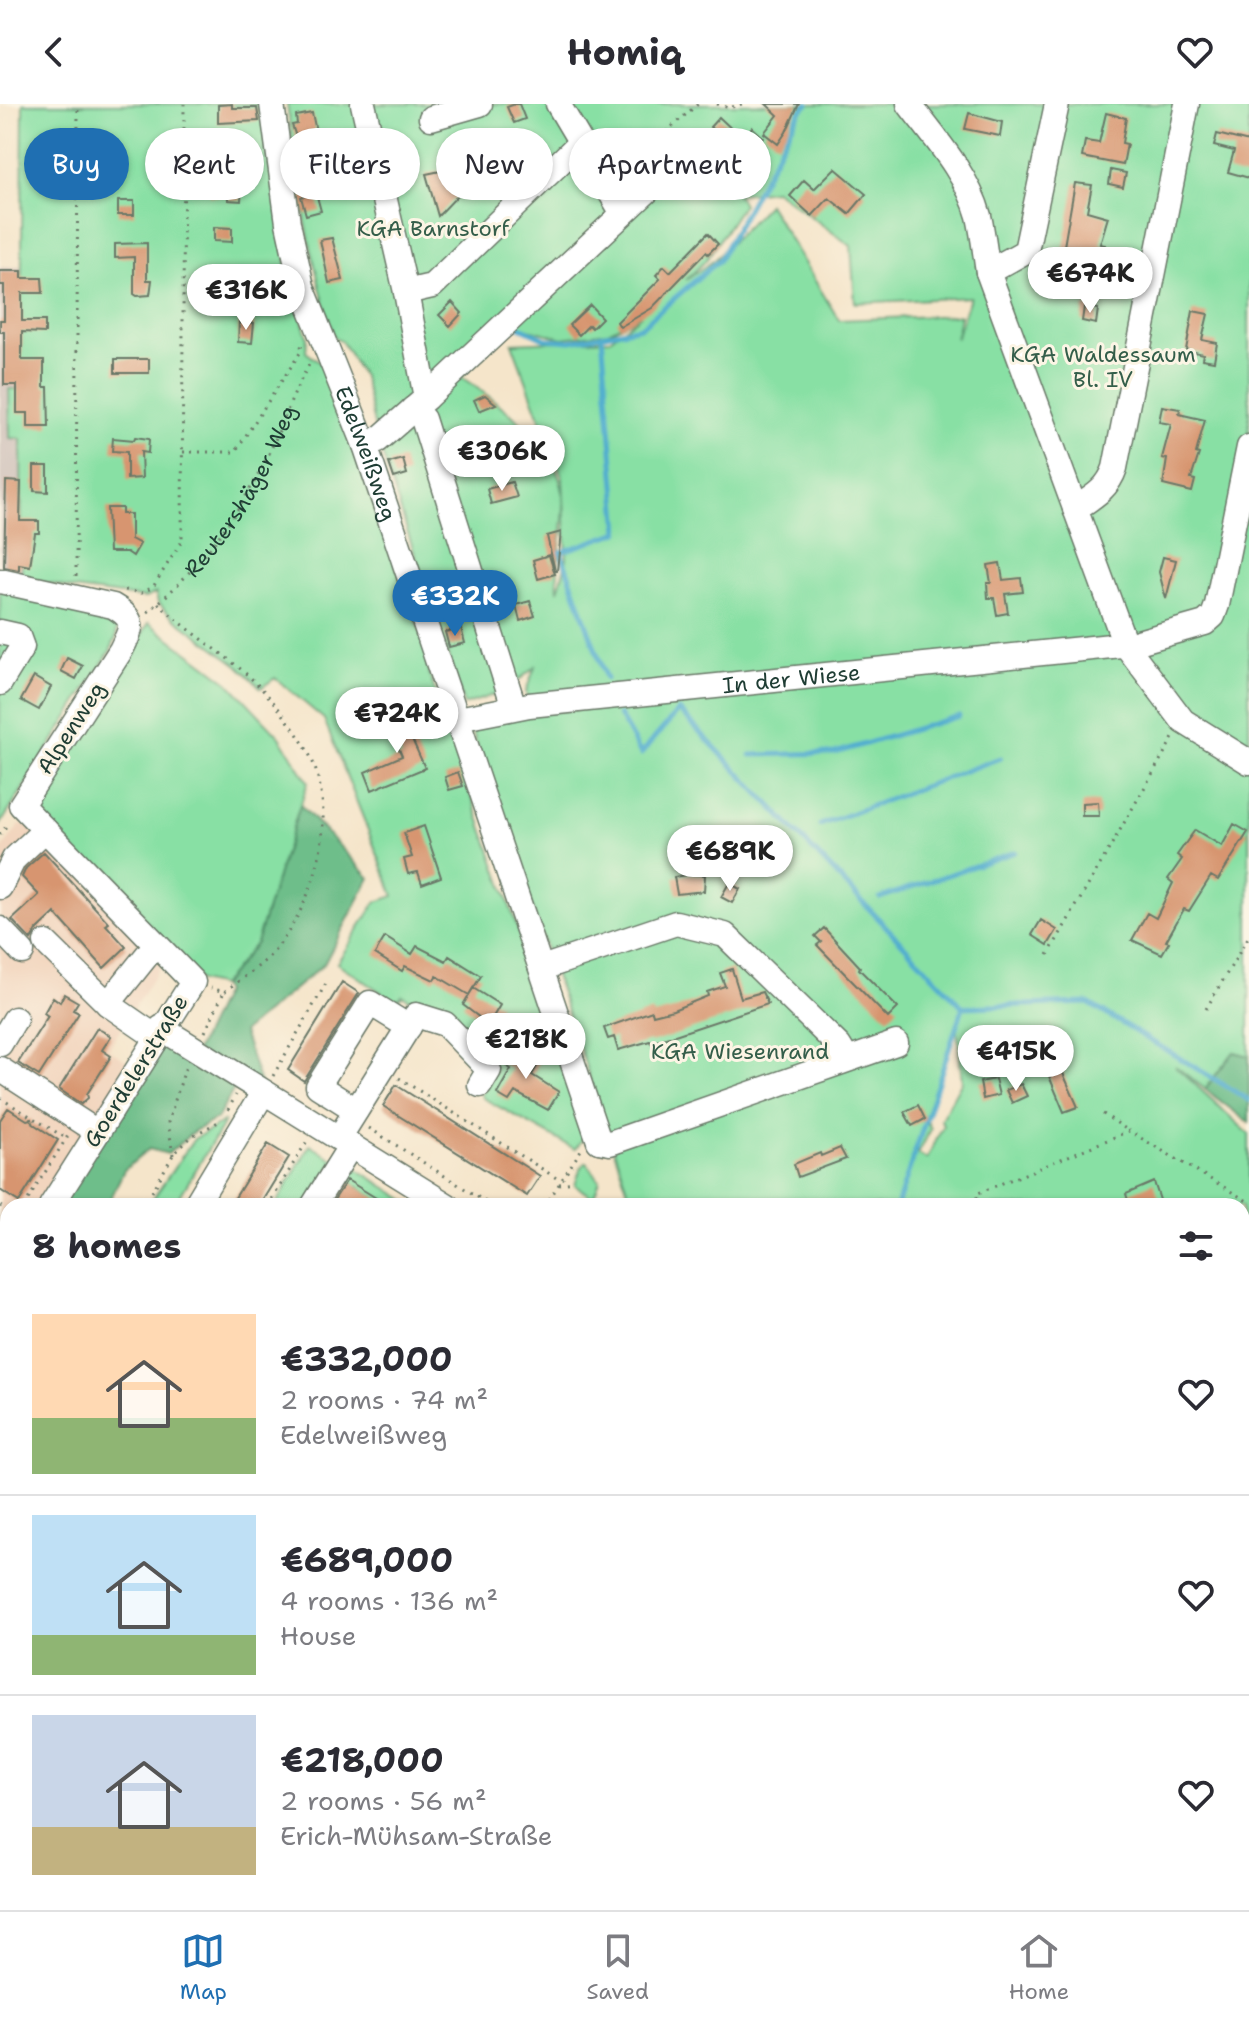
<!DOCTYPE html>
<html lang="en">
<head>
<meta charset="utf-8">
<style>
	:root { --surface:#fff; --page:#f2f2f3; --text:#2b2b33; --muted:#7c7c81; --line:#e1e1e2; --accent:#1f6fb2 }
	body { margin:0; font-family:"Shantell Sans",sans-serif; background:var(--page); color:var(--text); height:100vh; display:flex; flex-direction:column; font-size:30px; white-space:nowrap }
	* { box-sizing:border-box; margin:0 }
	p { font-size:26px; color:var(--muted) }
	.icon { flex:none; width:44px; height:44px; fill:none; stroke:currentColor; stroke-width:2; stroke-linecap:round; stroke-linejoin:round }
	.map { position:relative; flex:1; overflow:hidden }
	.panel { position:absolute; left:0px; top:1094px; width:1250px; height:712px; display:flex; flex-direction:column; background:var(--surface); border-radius:24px 24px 0 0; box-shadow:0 2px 6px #0004 }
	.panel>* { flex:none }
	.hud { position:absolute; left:24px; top:24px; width:800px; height:72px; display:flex; gap:16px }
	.price { position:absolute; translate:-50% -68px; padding:0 18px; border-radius:28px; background:#fff; color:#222; font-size:26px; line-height:52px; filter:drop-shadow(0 2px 4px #0008) }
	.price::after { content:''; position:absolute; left:50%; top:48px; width:24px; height:18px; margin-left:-12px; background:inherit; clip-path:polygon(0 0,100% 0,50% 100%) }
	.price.selected { background:var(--accent); color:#fff }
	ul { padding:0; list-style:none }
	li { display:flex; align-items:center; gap:24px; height:200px; padding:0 32px }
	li+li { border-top:2px solid var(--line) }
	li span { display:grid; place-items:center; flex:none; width:224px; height:160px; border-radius:0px; color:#555 }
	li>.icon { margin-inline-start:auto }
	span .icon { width:96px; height:96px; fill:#fffc; stroke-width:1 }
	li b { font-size:34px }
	h2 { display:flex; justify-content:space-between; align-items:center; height:96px; padding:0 32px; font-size:34px }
	.chip { padding:0 28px; border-radius:36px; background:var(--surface); box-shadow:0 2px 6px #0004; font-size:28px; line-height:72px }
	.chip.selected { background:var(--accent); color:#fff }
	header { display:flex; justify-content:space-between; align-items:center; height:104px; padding:0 32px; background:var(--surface); font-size:36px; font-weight:700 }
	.menu { display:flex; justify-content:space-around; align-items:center; height:112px; border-top:2px solid var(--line); background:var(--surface); font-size:22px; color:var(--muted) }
	.menu a { display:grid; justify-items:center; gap:4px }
	.menu .selected { color:var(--accent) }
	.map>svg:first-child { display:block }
</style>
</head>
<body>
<header><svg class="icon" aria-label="back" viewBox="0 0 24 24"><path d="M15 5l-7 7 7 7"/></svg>Homiq<svg class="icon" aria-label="heart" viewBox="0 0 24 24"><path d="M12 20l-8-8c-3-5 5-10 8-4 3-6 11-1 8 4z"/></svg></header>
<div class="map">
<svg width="1249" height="1806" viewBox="0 0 1249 1806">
	<rect width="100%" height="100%" fill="#fcf5e5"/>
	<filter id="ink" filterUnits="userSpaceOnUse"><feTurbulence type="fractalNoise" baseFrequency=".0125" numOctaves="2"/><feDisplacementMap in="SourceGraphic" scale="16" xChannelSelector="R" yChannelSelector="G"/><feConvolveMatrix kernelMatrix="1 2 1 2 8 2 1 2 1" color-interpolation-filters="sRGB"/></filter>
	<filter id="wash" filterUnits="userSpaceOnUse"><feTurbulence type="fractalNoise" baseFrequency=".006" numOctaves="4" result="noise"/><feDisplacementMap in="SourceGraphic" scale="32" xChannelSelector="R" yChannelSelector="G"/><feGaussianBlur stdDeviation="1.8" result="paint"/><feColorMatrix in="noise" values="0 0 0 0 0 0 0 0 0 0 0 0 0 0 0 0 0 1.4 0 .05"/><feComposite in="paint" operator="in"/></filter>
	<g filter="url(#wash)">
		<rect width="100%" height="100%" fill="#f5e5ca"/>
		<path fill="#f2d5be" d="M20,721L31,724L163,858L108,945L130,959L42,1102H8V1157L0,1170V748Z"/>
		<path fill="#cfc1ba" d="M23,163L21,286L10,333L21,335L22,473L0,468V164Z
			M1242,1351L1249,1369V1496H1242Z"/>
		<path fill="#88e0a4" stroke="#548e6c" stroke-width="2" fill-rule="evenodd" d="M23,0H262L287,164L307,233L306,248L323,261L432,561L427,564L587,1024L584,1034L575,1045L483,994L481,991L496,966L450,919L402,891L396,898L337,859L376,798L394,792L324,615L275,574L261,584L238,561L173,513L158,499L156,489L145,494L74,485L22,473L21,335L10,334L9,285H21Z
			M287,0H1249V655L1204,627L1131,540L528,597L526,587L535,563L505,587L464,601L377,334L364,275L342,238L334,233C310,154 298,81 287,0ZM775,86L851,142L855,199L970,193L956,235L960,211L839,216L768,100L714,156L686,176L706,156L743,100L737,90ZM641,211L610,235L512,239L563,375L567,455L558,487C555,459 563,430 564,402C565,346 502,300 461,273L513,221L563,234L608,228Z
			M0,482L106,508L117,520L116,534L110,547L0,721Z
			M149,519L228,578L280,633L308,678L256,839L221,882L199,877L31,703Z
			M1120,547L1249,663V952L1234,948L1205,985L1175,962L1249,1030V1369L1242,1351V1102H633L469,617ZM957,922L962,977L941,1015L943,1022L927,1055L918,1050L931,1025L925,1013Z
			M225,1017L174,1102H148L194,1035Z
			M310,1041L335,1056L317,1085L343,1102H275Z
			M586,1058L600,1077L593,1094L575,1081L581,1063Z
			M349,1060L415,1102H389L339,1071Z
			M1242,1502H1249V1680L1242,1689Z
			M0,1620L8,1627V1768L0,1760Z
			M69,1798H181L190,1806H62Z
			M342,1798H459L452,1806H351Z
			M600,1798H720L729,1806H679L653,1800L650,1806H593Z
			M756,1798H816L808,1806H765Z
			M913,1798H1159L1153,1806H916Z"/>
		<path fill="#6ebe8a" stroke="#467e5f" stroke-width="2" d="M300,701L370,774L324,860L243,928L263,989L196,947L224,888L221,882L256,839Z
			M172,940L235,983L217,1015L194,1027L168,1050L149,1045L124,1066L107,1102H56L152,949Z
			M1234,948L1249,952V1019L1205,985Z
			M8,1179V1323L0,1335V1192Z"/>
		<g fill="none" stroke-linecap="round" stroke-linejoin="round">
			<path stroke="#51adcf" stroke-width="5" d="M516,221L546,235L571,237L641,223L719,156L801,6L808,0
				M602,231L619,428L561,448L606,575
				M619,611L641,650L679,606L963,903
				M751,651L835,649L959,612
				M820,721L1000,654
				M880,794L1015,748
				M897,1102L963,903L1088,899L1249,996"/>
		</g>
		<g id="blocks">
			<path fill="#d7956f" d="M232,0V4H257L259,17L218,19V1Z
				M515,0H519L525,15L514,19L507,3Z
				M766,0H799L786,28L778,40L764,29L778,11Z
				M312,9L316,27L308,29L320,69L309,72L292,21L297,20L296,12Z
				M969,9L1002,18L1000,32L965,25Z
				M1106,9L1126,14L1122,39L1127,40L1123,61L1082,53L1085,37L1099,39Z
				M719,13L737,30L727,39L710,23Z
				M752,23L763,33L754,43L743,34Z
				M1217,30L1249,38V74L1228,68L1234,47L1214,42Z
				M455,64L461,88L438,112L426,70Z
				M835,64L866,90L849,110L829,94L812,112L790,92L804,76L814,85Z
				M1111,66L1126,69L1123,83L1109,80Z
				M210,72L225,73V80H242L241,97L228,96V92H210Z
				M1075,79L1092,81L1087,107L1108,113L1100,140L1105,141L1104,153L1063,148Z
				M316,89L321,107L306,111L301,93Z
				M118,97H134V111H118Z
				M214,123L232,124V138L214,137Z
				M708,129L718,140L708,150L706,148L652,204L620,223L617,218L660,175L656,171L664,162L670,168Z
				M332,134L343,176L329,179L320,136Z
				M147,139V176H152L150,191L137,192L134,190V153L115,154V140Z
				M0,167H22V174H42L43,189H22V217H45V229L22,228V256H44V283H48L49,323H28V309H17V281H4V228H0V216H4V181H0Z
				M452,198L462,209L450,222L439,211Z
				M590,201L602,214L592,224L589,221L579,231L569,221Z
				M1084,203L1098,205L1096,220L1082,217Z
				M1193,207L1208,210L1202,236L1217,239L1214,257L1202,255L1203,250L1186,246Z
				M239,218L254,219L252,239L238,238Z
				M115,255H149V269H115Z
				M485,291L496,300L479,307L474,296Z
				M1162,302L1180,305L1179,310L1205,316L1196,349L1199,350L1191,375L1195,376L1192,388L1163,381L1167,355L1162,354L1171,320L1159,318Z
				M135,333L149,335L148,349L141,348L142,374L127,375V348L112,347L113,334L134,336Z
				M403,355L407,370L394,374L389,359Z
				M34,362H48V388L34,387Z
				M6,377L21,378L20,417H39V429H35L30,462L19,460V466L4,463Z
				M512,378L517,393L491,400L487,385Z
				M107,404H122V410H131V435L140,440L133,452L127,448H109Z
				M561,428L557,467H555L547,432Z
				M549,451L555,470L538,475L533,456Z
				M1163,453L1176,456L1166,495L1159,468Z
				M1000,459L1003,476L1021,474L1023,488L1005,490L1008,509L997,511L994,494H988L987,479H991L988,461Z
				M530,497L535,512L520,517L516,501Z
				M461,524L465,539L449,543L445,528Z
				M67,554L83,562L76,575L61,567Z
				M34,573L51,583L39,606L21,596Z
				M398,604L425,664L372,686L365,668L402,652L384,610Z
				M458,668L463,682L449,686L445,673Z
				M1098,698L1099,712H1082V699Z
				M1234,720L1248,728L1218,776L1211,772L1189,807L1184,805L1166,837L1169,838L1162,850L1132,836L1147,809L1156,814L1173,779L1168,775L1182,755L1177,751L1195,726L1222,742Z
				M424,722L441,773L422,780L418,768L408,770L404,755L412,753L404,729Z
				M44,748L109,819L106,821L126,843L104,864L55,809L37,826L31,836L12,816L39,791L22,773L26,764Z
				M691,770L705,771L704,787L677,790L674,773Z
				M729,779L740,785L732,799L721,793Z
				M1041,816L1057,826L1048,841L1032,831Z
				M824,824L860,863L859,865L898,904L888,914L817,841L821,838L815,832Z
				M385,833L412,850L417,842L446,857L449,852L481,872L469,891L437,872L434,876L405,862L402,867L375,850Z
				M732,865L741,894L762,888L768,900L651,939L650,937L618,946L614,933L608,935L604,924L652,907L653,911L673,906L708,892L707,888L725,882L720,869Z
				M342,878L359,889L304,977L288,966Z
				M473,884L500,901L493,913L520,930L509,947L482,930L488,920L463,901Z
				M64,890L78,898L73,906L79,909L39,972L18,959L48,912L44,909L53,893L60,898Z
				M97,924L111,932L102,946L111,952L87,990L88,994L81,1000L59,985Z
				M512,942L539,959L532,971L559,988L548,1006L515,988L509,997L497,990L511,965L502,959Z
				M1062,967L1078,1003L1064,1008L1049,972Z
				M995,975L999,991L983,995L980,978Z
				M1021,980L1027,992L1012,999L1006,986Z
				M396,981L540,1072L527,1092L383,1002Z
				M918,1001L925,1015L912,1022L904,1008Z
				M8,1004L27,1016L31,1015L32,1019L58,1036L19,1098L0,1086V1016Z
				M268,1040L289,1053L259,1102H230Z
				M840,1044L846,1055L798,1073L794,1060L820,1049L821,1052Z
				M347,1076L389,1102H343L334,1096Z
				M1154,1078L1161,1099L1154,1102H1130L1126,1090Z"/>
		</g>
	</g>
	<g filter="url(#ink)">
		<use href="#blocks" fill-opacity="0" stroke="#6a7868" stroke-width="2"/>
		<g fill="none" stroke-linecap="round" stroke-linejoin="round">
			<defs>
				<g id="minor">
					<path id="s2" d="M272,0L288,119L302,183L365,341L599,1037"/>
					<path d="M363,0L406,188L426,294"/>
					<path d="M558,0L622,108"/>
					<path d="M909,0C934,33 968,71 979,112C983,130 985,149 988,168L1125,540L1183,617L1249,658"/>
					<path d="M431,14L480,0"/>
					<path d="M988,168L1026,147L1057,0"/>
					<path d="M406,188L432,182L580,39"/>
					<path d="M413,305L423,315L514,603"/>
					<path d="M365,341L378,336L426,294L658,77"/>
					<path d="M1075,405C1093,393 1108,385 1115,364L1187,0"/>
					<path d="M0,477L113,502C137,516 132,524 121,546L21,701L193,878L51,1102"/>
					<path d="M0,528L18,532L22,543L0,579"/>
					<path id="s3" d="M458,615L529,601L1131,540L1205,519L1213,512L1217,501L1249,343"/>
					<path d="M0,783L14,755L45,726"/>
					<path d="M0,825L22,848"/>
					<path d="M46,839L108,900L156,933"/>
					<path d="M542,864L676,819L725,831L839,942L847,955"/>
					<path d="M108,900L156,840"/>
					<path d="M161,924L448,1102"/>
					<path d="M0,940L15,915"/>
					<path d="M0,965L97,1028"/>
					<path d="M356,1006L318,982L370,899L409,923"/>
					<path d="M339,1034L416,911L445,920L489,966L480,981"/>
					<path d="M599,1037L610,1039L896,939"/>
					<path d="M195,1102L263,989"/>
					<path d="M313,1102L351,1041"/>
					<path d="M0,1183L8,1170"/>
					<path d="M0,1421L8,1408"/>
					<path d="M0,1601L8,1608"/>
					<path d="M219,1798L228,1806"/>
					<path d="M342,1798L351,1806"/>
					<path d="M906,1798L909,1806"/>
					<path d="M708,1800L714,1806"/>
					<path d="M47,1806H51"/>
					<path d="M511,1806L518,1798"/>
					<path d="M850,1806L851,1798"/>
				</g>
				<path id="highway" d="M1242,1713L1249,1704
					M1242,1754L1249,1745
					M1170,1806L1176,1798
					M1203,1806L1209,1798"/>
			</defs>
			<use href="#minor" stroke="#6a7868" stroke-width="27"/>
			<use href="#highway" stroke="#6a7868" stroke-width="37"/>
			<g stroke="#6a7868" stroke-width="3" stroke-dasharray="2 6" stroke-linecap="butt">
				<path d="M717,0L729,4L742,0"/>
				<path d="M666,28L698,0"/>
				<path d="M184,53L260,51"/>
				<path d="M183,348H235L300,249L302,239"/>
				<path d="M76,472L78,0"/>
				<path d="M125,486L142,489L153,483L182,437L184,0"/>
				<path d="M158,499C189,529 227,550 258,581C275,598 306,638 314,661C336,723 316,794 276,845C263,861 241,875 224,888L211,884"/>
				<path id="s1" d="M148,508C198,466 238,412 267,354C282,322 292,290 310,259"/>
				<path d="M0,731L9,718"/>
				<path d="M1048,851L1173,634"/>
				<path d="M1206,905L1249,832"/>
				<path d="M205,928L224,888"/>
				<path d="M273,972L328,876"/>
				<path d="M399,974L561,1077"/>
				<path d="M0,994L66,1034"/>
				<path d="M228,1006L236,991"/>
				<path d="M1103,1010L1129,1027"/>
				<path d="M369,1024L492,1102"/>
				<path d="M173,1051L168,1018L186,962"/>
				<path d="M559,1080L575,1078"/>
				<path d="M0,1102L8,1107"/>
				<path d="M24,1102L69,1030"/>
				<path d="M144,1102L173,1051L192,1032L222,1016"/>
				<path d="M268,1102L307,1037"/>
				<path d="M545,1102L581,1046"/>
				<path d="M979,1102L976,1090L1129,1027L1249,1098"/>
				<path d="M1242,1120L1249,1117"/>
				<path d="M0,1141L8,1128"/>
				<path d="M1242,1290L1249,1287"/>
				<path d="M0,1292L8,1301"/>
				<path d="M0,1346L8,1333"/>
				<path d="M1242,1377L1249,1392"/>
				<path d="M1242,1496H1249"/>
				<path d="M0,1528L4,1531L8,1525"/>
				<path d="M0,1537L8,1530"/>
				<path d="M1242,1547L1249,1564"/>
				<path d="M1242,1637L1249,1628"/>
				<path d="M129,1798L138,1806"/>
				<path d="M773,1798L781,1806"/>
				<path d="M1003,1798L1006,1806"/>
				<path d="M387,1806L394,1798"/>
				<path d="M607,1806L614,1798"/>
				<path d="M677,1806L680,1798"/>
				<path d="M1112,1806L1119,1798"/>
			</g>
			<use href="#minor" stroke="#fff" stroke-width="24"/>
			<use href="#highway" stroke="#fbbe6e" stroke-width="34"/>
		</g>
	</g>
	<g text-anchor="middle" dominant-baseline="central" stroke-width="6" stroke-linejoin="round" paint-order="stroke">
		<g font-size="22" fill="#345e4a" stroke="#fcf5e5">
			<text x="433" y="124">KGA Barnstorf</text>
			<text x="1103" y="250">KGA Waldessaum<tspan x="1103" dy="25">Bl. IV</tspan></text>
			<text x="740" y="947">KGA Wiesenrand</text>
		</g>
		<g font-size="22" fill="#1f3d34" stroke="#fcf5e5">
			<text stroke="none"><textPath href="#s2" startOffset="364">Edelweißweg</textPath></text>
			<text stroke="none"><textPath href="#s1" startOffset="154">Reutershäger Weg</textPath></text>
			<text stroke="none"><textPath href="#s3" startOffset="336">In der Wiese</textPath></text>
			<text transform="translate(71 624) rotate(-57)">Alpenweg</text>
			<text transform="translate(136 967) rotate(-58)">Goerdelerstraße</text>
		</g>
	</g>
</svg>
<b class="price" style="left:1090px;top:211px">€674K</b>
<b class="price" style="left:246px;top:228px">€316K</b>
<b class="price" style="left:502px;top:389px">€306K</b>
<b class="price selected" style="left:455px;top:534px">€332K</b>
<b class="price" style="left:397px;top:651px">€724K</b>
<b class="price" style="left:730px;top:789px">€689K</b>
<b class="price" style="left:526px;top:977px">€218K</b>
<b class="price" style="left:1016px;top:989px">€415K</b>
<div class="hud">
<a class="chip selected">Buy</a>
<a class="chip">Rent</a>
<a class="chip">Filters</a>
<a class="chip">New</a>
<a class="chip">Apartment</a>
</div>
<section class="panel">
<h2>8 homes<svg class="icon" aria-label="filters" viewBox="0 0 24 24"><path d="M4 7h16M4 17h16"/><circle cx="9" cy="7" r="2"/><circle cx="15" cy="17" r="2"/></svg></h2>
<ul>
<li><span style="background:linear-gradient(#ffd9b3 65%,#8fb573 0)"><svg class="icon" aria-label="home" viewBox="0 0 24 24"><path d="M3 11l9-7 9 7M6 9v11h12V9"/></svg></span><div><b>€332,000</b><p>2 rooms · 74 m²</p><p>Edelweißweg</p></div><svg class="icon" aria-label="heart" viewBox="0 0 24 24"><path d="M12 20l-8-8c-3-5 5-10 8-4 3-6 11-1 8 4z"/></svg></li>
<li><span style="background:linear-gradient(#bfe0f5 75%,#8fb573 0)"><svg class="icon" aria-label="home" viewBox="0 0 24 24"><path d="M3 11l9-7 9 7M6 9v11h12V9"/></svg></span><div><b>€689,000</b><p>4 rooms · 136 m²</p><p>House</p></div><svg class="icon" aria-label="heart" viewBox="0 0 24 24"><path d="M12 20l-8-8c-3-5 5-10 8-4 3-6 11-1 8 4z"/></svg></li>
<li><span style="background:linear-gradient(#c9d6e8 70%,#c2b280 0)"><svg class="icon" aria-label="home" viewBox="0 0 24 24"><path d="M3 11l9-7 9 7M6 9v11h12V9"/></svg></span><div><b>€218,000</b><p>2 rooms · 56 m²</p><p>Erich-Mühsam-Straße</p></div><svg class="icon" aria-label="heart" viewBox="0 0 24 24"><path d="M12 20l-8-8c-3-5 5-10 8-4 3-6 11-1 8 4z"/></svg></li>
</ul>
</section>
</div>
<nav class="menu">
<a class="selected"><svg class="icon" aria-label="map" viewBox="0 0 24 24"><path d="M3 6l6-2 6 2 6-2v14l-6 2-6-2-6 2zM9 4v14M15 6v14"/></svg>Map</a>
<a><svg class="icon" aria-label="saved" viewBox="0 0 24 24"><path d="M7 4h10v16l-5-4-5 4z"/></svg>Saved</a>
<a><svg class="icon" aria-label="home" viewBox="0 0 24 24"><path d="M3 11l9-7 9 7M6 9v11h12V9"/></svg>Home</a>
</nav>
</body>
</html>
